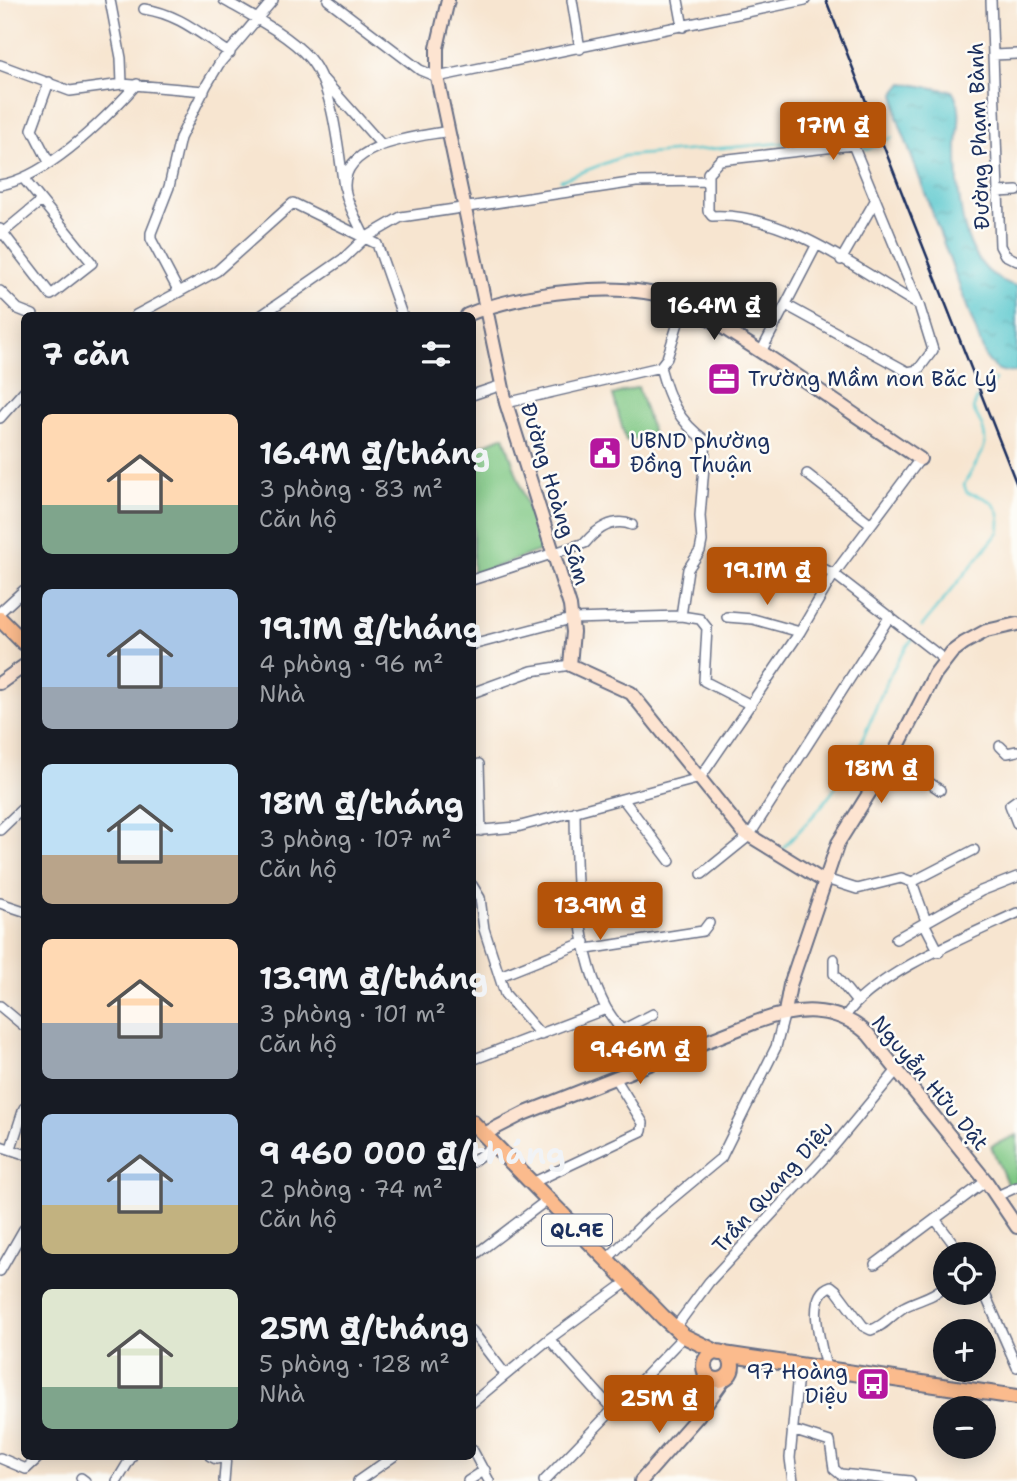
<!DOCTYPE html>
<html lang="vi">
<head>
<meta charset="utf-8">
<style>
	:root { --surface:#171b24; --page:#20242c; --text:#f1f3f6; --muted:#9ea1a6; --accent:#b45309 }
	body { margin:0; font-family:"Shantell Sans",sans-serif; background:var(--page); color:var(--text); height:100vh; display:flex; flex-direction:column; font-size:26px; white-space:nowrap }
	* { box-sizing:border-box; margin:0 }
	p { font-size:23px; color:var(--muted) }
	.icon { flex:none; width:38px; height:38px; fill:none; stroke:currentColor; stroke-width:2; stroke-linecap:round; stroke-linejoin:round }
	.map { position:relative; flex:1; overflow:hidden }
	.side { position:absolute; left:21px; top:312px; width:455px; height:1148px; display:flex; flex-direction:column; background:var(--surface); border-radius:10px; box-shadow:0 4px 18px #0003 }
	.side>* { flex:none }
	.tools { position:absolute; left:933px; top:1242px; display:grid; gap:14px }
	.tools a { display:grid; place-items:center; width:63px; height:63px; border-radius:50%; background:var(--surface); box-shadow:0 4px 18px #0003; font-size:35px }
	.price { position:absolute; translate:-50% -60px; padding:0 16px; border-radius:7px; background:var(--accent); color:#fff; font-size:23px; line-height:46px; filter:drop-shadow(0 2px 4px #0008) }
	.price::after { content:''; position:absolute; left:50%; top:42px; width:21px; height:16px; margin-left:-10px; background:inherit; clip-path:polygon(0 0,100% 0,50% 100%) }
	.price.active { background:#222; color:#fff }
	ul { padding:0; list-style:none }
	li { display:flex; align-items:center; gap:21px; height:175px; padding:0 21px }
	li span { display:grid; place-items:center; flex:none; width:196px; height:140px; border-radius:10px; color:#555 }
	li>.icon { margin-inline-start:auto }
	span .icon { width:84px; height:84px; fill:#fffc; stroke-width:1 }
	li b { font-size:30px }
	h2 { display:flex; justify-content:space-between; align-items:center; height:84px; padding:0 21px; font-size:30px }
	.map>svg:first-child { display:block }
</style>
</head>
<body>
<div class="map">
<svg width="1017" height="1481" viewBox="0 0 1017 1481">
	<defs>
		<pattern id="water-ripples" width="26" height="14" patternUnits="userSpaceOnUse" patternTransform="scale(1.75)"><rect width="26" height="14" fill="#59c7cd"/><path d="M2 4q2-2 4 0t4 0M15 11q2-2 4 0t4 0" fill="none" stroke="#49a2aa"/></pattern>
	</defs>
	<rect width="100%" height="100%" fill="#fdfcf7"/>
	<filter id="ink" filterUnits="userSpaceOnUse"><feTurbulence type="fractalNoise" baseFrequency=".0143" numOctaves="2"/><feDisplacementMap in="SourceGraphic" scale="14" xChannelSelector="R" yChannelSelector="G"/><feConvolveMatrix kernelMatrix="1 2 1 2 8 2 1 2 1" color-interpolation-filters="sRGB"/></filter>
	<filter id="wash" filterUnits="userSpaceOnUse"><feTurbulence type="fractalNoise" baseFrequency=".00686" numOctaves="4" result="noise"/><feDisplacementMap in="SourceGraphic" scale="28" xChannelSelector="R" yChannelSelector="G"/><feGaussianBlur stdDeviation="1.57" result="paint"/><feColorMatrix in="noise" values="0 0 0 0 0 0 0 0 0 0 0 0 0 0 0 0 0 1.4 0 .05"/><feComposite in="paint" operator="in"/></filter>
	<g filter="url(#wash)">
		<rect width="100%" height="100%" fill="#f7e5d0"/>
		<path fill="#7fc884" stroke="#4d7c71" stroke-width="2" d="M638,387L653,434L626,441L613,395Z
			M504,436L542,550L473,575V449Z
			M1017,1135V1184L1009,1188L991,1146Z"/>
		<path fill="url(#water-ripples)" stroke="#3a7b96" stroke-width="2" d="M903,83L952,91C965,109 957,128 957,149C957,196 960,274 1017,286V372C1001,373 995,370 986,358L897,117L895,93Z"/>
		<g fill="none" stroke-linecap="round" stroke-linejoin="round">
			<path stroke="#59c7cd" stroke-width="2.5" d="M887,140L893,137
				M561,180L624,156L856,137L867,150L877,145
				M988,394L995,379
				M922,626L999,532C1004,506 990,497 967,493L964,485C982,450 996,446 973,409L977,399
				M782,849C810,820 836,793 854,757C875,717 885,672 914,637"/>
		</g>
	</g>
	<g filter="url(#ink)">
		<g fill="none" stroke-linecap="round" stroke-linejoin="round">
			<defs>
				<path id="street" d="M110,0L121,58L122,84
					M224,0C250,15 289,35 309,58C334,87 338,150 344,187
					M328,0L420,70L437,77L805,0
					M572,0L580,49
					M678,0L683,27
					M991,0L1000,246L1005,255L1017,261
					M144,9C179,14 200,34 230,53
					M993,55L1017,54
					M0,65L70,91L122,84L204,91
					M324,80L381,144
					M49,82L32,129L49,162
					M0,185C47,177 105,119 137,84
					M998,192L1017,191
					M0,229L51,295L92,263L23,178
					M0,235L41,201
					M365,238C359,224 345,201 345,186C344,142 418,137 449,131
					M841,260L875,201
					M0,291L18,309L33,315
					M179,292L217,271L293,203L377,244L402,315
					M786,305L908,372L918,370L933,350L919,305L853,145L720,160L708,173V211L712,216C785,212 858,270 919,305
					M136,315L179,292L151,239V233L169,187L180,138L206,86L219,64L273,0
					M262,315L343,259L365,238L401,217L636,182L707,181
					M761,352L816,246
					M660,367C669,400 678,421 706,441L700,516L702,541L700,551L688,569L681,616
					M472,395L502,385
					M506,403L660,367L667,358L684,304
					M0,418L24,391
					M807,474L871,524
					M782,554L807,561L834,574L945,660
					M472,580L585,543C596,530 613,517 632,525
					M0,612L24,590
					M727,617L753,619L800,632
					M472,645L571,619L681,616L700,619L707,628L704,681L751,705
					M472,693L532,671L570,665
					M1000,746L1007,753L1017,751
					M892,757L940,790
					M479,764L481,831
					M623,799L670,861
					M1017,800L1010,805L1017,823
					M575,811C576,877 575,949 606,1008C617,1027 635,1046 648,1065
					M0,830L24,807
					M472,831L517,827L700,778L800,632L834,574L920,459
					M702,874L749,836L890,616
					M826,879L857,889L901,878L912,882
					M472,885L480,898L484,929L505,994L541,1035
					M0,903L24,911
					M926,921L912,882L974,850
					M924,923L939,952
					M896,939L981,891L1017,877
					M587,949L703,931L709,923
					M834,959V974L856,1001
					M500,976L585,942
					M0,1006L24,1026
					M845,1017C870,976 972,934 1017,913
					M624,1029L653,1014
					M472,1060L606,1009L605,1006
					M0,1146L24,1154
					M11,1148L24,1108
					M472,1162L494,1145
					M532,1183L642,1131L643,1123L615,1078
					M997,1196L1017,1187
					M935,1219L962,1255
					M472,1257L547,1200
					M606,1260L650,1217L721,1158L776,1047L785,1012
					M875,1264L986,1181
					M0,1271L24,1229
					M984,1292L1017,1367
					M675,1328L709,1282L824,1158L897,1070
					M472,1331L505,1374
					M549,1339L614,1411
					M826,1368C822,1346 804,1295 831,1286L836,1290L863,1326L871,1330C885,1326 892,1314 904,1307C919,1299 932,1298 945,1286
					M472,1403L549,1339L627,1282
					M792,1430L830,1442L834,1469L840,1474L910,1481
					M472,1449L489,1481
					M210,1456L216,1459L225,1457
					M0,1458L26,1469L40,1456
					M81,1478L85,1481
					M117,1481L132,1456
					M224,1481L226,1456
					M358,1481L394,1456
					M468,1481L485,1470
					M544,1481L684,1336
					M793,1481L790,1458L799,1363"/>
				<path id="secondary" d="M448,0L437,48V77L506,403L570,606L573,632L570,665L631,693L742,831L825,882
					M467,315C518,293 622,279 675,300C697,308 718,325 739,338C800,376 860,419 920,459
					M0,683L24,666
					M785,1012L790,985L838,843L896,750L935,674L952,652L964,643L986,631L1017,624
					M484,1134L523,1114L756,1022C795,1008 835,1004 868,1034L986,1181L1017,1227
					M703,1405L705,1370
					M641,1481L698,1416L725,1378"/>
				<path id="primary" d="M0,619L24,643
					M472,1122L663,1317L684,1336L719,1353
					M704 1366a14 14 0 1 1 28 0a14 14 0 1 1-28 0Z
					M724,1354L1017,1397"/>
			</defs>
			<use href="#street" stroke="#686f86" stroke-width="12"/>
			<use href="#secondary" stroke="#686f86" stroke-width="16"/>
			<use href="#primary" stroke="#686f86" stroke-width="18"/>
			<use href="#street" stroke="#fff" stroke-width="9"/>
			<use href="#secondary" stroke="#fde4d1" stroke-width="12"/>
			<use href="#primary" stroke="#fbbb8d" stroke-width="14"/>
			<path stroke="#1b2f5e" stroke-width="2.5" d="M826,0L1017,485"/>
		</g>
	</g>
	<defs>
		<symbol id="office-square" viewBox="-11 -11 22 22"><rect x="-9" y="-9" width="18" height="18" rx="4" fill="#b5179e" stroke="#fdfcf7"/><path d="M-6-3h4V-5.5h4V-3h4V5H-6ZM-1-4.5V-3h2v-1.5ZM-6 0V1H6V0Z" fill="#fff"/></symbol>
		<symbol id="civic-square" viewBox="-11 -11 22 22"><rect x="-9" y="-9" width="18" height="18" rx="4" fill="#b5179e" stroke="#fdfcf7"/><path d="M-.6-6.5H3V-4.5H.6V-3L4-1V1h2V6H-6V1h2V-1L-.6-3ZM-1.2 2.5V6h2.4V2.5Z" fill="#fff"/></symbol>
		<symbol id="bus-square" viewBox="-11 -11 22 22"><rect x="-9" y="-9" width="18" height="18" rx="4" fill="#b5179e" stroke="#fdfcf7"/><path d="M-5-6H5V4H4V6H2V4H-2V6H-4V4H-5ZM-3.5-4V0h7V-4ZM-3.5 1.2v1.5H-2V1.2ZM2 1.2v1.5H3.5V1.2Z" fill="#fff"/></symbol>
	</defs>
	<g fill-rule="evenodd">
		<use href="#office-square" x="705" y="360" width="38" height="38"/>
		<use href="#civic-square" x="586" y="434" width="38" height="38"/>
		<use href="#bus-square" x="854" y="1365" width="38" height="38"/>
	</g>
	<g text-anchor="middle" dominant-baseline="central" stroke-width="5" stroke-linejoin="round" paint-order="stroke">
		<rect fill="#fdfcf7" stroke="#5f6c8c" stroke-width="2" x="542" y="1214.5" width="70" height="31" rx="5"/>
		<g font-size="19" font-weight="bold" fill="#1b2f5e">
			<text x="577" y="1230">QL.9E</text>
		</g>
		<g font-size="21" fill="#1b2f5e" stroke="#fdfcf7">
			<text transform="translate(979 136) rotate(-92)">Đường Phạm Bành</text>
			<text transform="translate(555 494) rotate(73)">Đường Hoàng Sâm</text>
			<text transform="translate(930 1083) rotate(50)">Nguyễn Hữu Dật</text>
			<text transform="translate(773 1187) rotate(-48)">Trần Quang Diệu</text>
		</g>
		<g font-size="21" fill="#1b2f5e" stroke="#fdfcf7" text-anchor="start">
			<text x="748" y="379">Trường Mầm non Băc Lý</text>
			<text x="630" y="441">UBND phường<tspan x="630" dy="24">Đồng Thuận</tspan></text>
			<text x="848" y="1372" text-anchor="end">97 Hoàng<tspan x="848" dy="24">Diệu</tspan></text>
		</g>
	</g>
</svg>
<div class="tools">
<a><svg class="icon" aria-label="locate" viewBox="0 0 24 24"><circle cx="12" cy="12" r="6"/><path d="M12 2v4M12 18v4M2 12h4M18 12h4"/></svg></a>
<a>+</a>
<a>−</a>
</div>
<b class="price" style="left:833px;top:162px">17M ₫</b>
<b class="price active" style="left:714px;top:342px">16.4M ₫</b>
<b class="price" style="left:767px;top:607px">19.1M ₫</b>
<b class="price" style="left:881px;top:805px">18M ₫</b>
<b class="price" style="left:600px;top:942px">13.9M ₫</b>
<b class="price" style="left:640px;top:1086px">9.46M ₫</b>
<b class="price" style="left:659px;top:1435px">25M ₫</b>
<section class="side">
<h2>7 căn<svg class="icon" aria-label="filters" viewBox="0 0 24 24"><path d="M4 7h16M4 17h16"/><circle cx="9" cy="7" r="2"/><circle cx="15" cy="17" r="2"/></svg></h2>
<ul>
<li><span style="background:linear-gradient(#ffd9b3 65%,#7fa58c 0)"><svg class="icon" aria-label="home" viewBox="0 0 24 24"><path d="M3 11l9-7 9 7M6 9v11h12V9"/></svg></span><div><b>16.4M ₫/tháng</b><p>3 phòng · 83 m²</p><p>Căn hộ</p></div></li>
<li><span style="background:linear-gradient(#a9c7e8 70%,#9aa5b1 0)"><svg class="icon" aria-label="home" viewBox="0 0 24 24"><path d="M3 11l9-7 9 7M6 9v11h12V9"/></svg></span><div><b>19.1M ₫/tháng</b><p>4 phòng · 96 m²</p><p>Nhà</p></div></li>
<li><span style="background:linear-gradient(#bfe0f5 65%,#b9a48a 0)"><svg class="icon" aria-label="home" viewBox="0 0 24 24"><path d="M3 11l9-7 9 7M6 9v11h12V9"/></svg></span><div><b>18M ₫/tháng</b><p>3 phòng · 107 m²</p><p>Căn hộ</p></div></li>
<li><span style="background:linear-gradient(#ffd9b3 60%,#9aa5b1 0)"><svg class="icon" aria-label="home" viewBox="0 0 24 24"><path d="M3 11l9-7 9 7M6 9v11h12V9"/></svg></span><div><b>13.9M ₫/tháng</b><p>3 phòng · 101 m²</p><p>Căn hộ</p></div></li>
<li><span style="background:linear-gradient(#a9c7e8 65%,#c2b280 0)"><svg class="icon" aria-label="home" viewBox="0 0 24 24"><path d="M3 11l9-7 9 7M6 9v11h12V9"/></svg></span><div><b>9 460 000 ₫/tháng</b><p>2 phòng · 74 m²</p><p>Căn hộ</p></div></li>
<li><span style="background:linear-gradient(#dfe7d0 70%,#7fa58c 0)"><svg class="icon" aria-label="home" viewBox="0 0 24 24"><path d="M3 11l9-7 9 7M6 9v11h12V9"/></svg></span><div><b>25M ₫/tháng</b><p>5 phòng · 128 m²</p><p>Nhà</p></div></li>
</ul>
</section>
</div>
</body>
</html>
